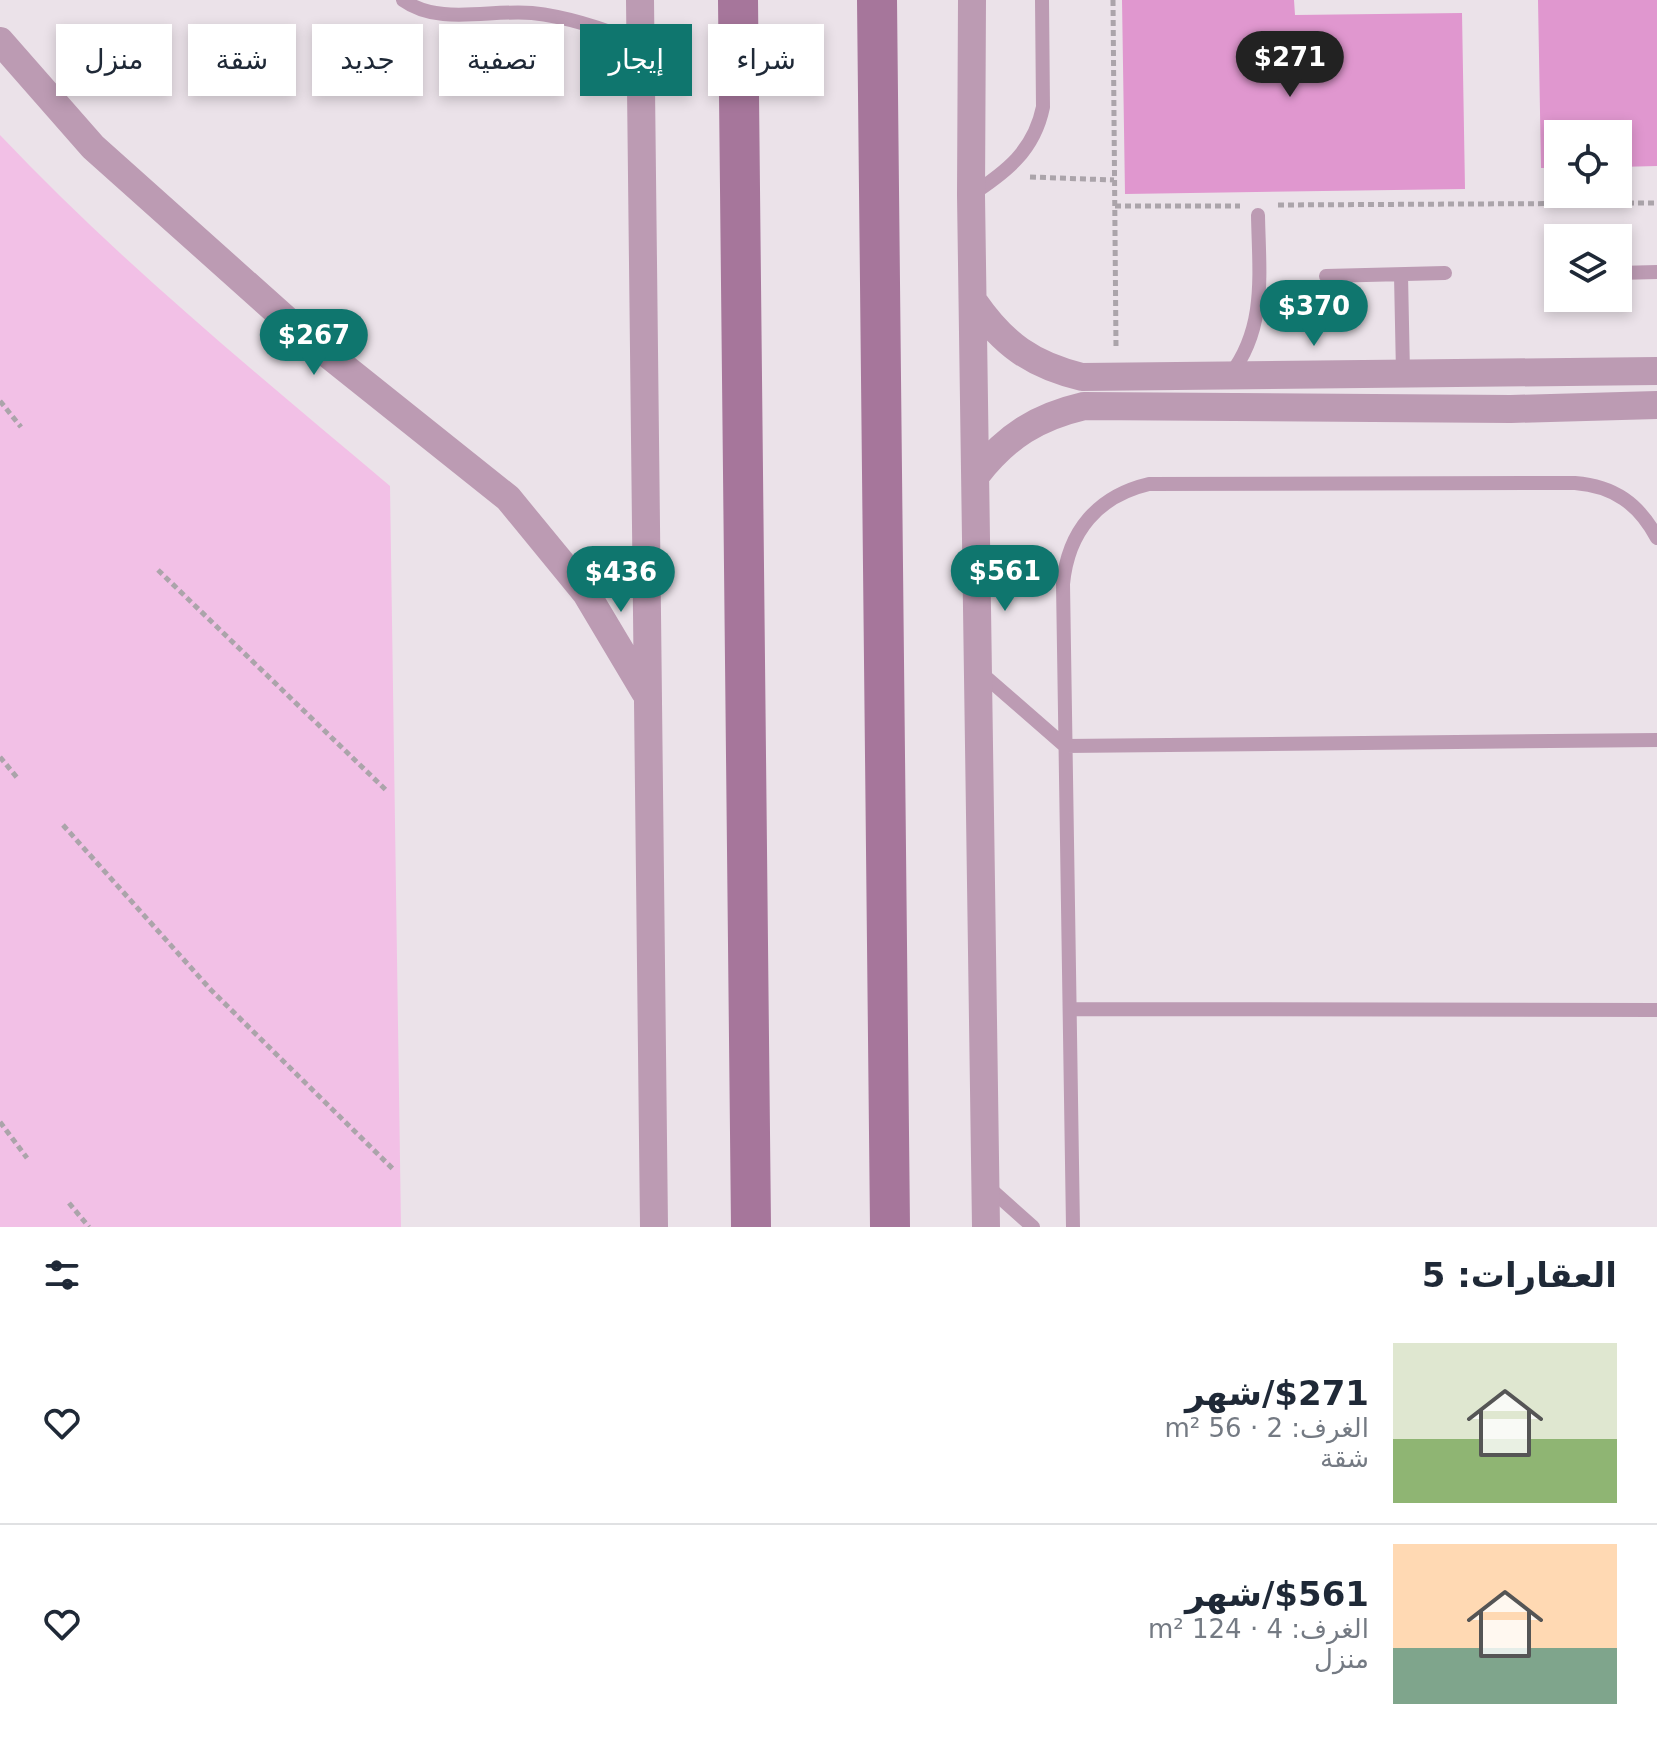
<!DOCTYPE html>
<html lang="ar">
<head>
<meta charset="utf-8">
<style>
	:root { --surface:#fff; --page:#f2f2f3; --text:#1f2937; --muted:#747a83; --line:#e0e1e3; --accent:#0f766e }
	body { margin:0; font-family:"DejaVu Sans",Cairo,sans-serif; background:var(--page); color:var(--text); direction:rtl; height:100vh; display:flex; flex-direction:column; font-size:30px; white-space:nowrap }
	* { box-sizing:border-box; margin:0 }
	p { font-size:26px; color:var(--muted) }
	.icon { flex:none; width:44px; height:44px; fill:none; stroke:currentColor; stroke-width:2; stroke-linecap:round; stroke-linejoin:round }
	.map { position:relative; height:1227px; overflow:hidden; direction:ltr }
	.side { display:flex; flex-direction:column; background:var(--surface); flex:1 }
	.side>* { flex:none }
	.banner { position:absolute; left:24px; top:24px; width:800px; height:72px; direction:rtl; display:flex; gap:16px }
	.buttons { position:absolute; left:1544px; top:120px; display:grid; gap:16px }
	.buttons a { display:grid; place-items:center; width:88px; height:88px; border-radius:0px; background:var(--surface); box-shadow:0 4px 12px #0003; font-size:40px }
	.price { position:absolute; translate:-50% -68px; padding:0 18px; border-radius:28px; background:var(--accent); color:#fff; font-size:26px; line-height:52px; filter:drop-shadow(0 2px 4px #0008) }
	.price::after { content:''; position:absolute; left:50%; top:48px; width:24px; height:18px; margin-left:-12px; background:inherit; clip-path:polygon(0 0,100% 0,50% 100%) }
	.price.selected { background:#222; color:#fff }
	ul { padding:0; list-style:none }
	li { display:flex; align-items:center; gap:24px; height:200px; padding:0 40px }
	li+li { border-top:2px solid var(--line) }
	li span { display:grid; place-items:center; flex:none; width:224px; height:160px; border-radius:0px; color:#555 }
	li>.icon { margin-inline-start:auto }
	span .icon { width:96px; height:96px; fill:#fffc; stroke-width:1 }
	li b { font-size:34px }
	h2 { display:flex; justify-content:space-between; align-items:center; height:96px; padding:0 40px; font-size:34px }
	.tag { padding:0 28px; border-radius:0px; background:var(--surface); box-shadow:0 4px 12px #0003; font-size:28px; line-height:72px }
	.tag.selected { background:var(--accent); color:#fff }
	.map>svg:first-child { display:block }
</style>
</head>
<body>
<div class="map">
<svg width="1657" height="1227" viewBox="0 0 1657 1227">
	<rect width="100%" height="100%" fill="#ebe2e9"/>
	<path fill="#f2c0e6" d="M0,135C120,262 256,373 390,486L401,1227H0Z"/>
	<path fill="#e097cf" d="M1122,0H1294L1295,15L1462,13L1465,189L1125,194Z
		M1538,0H1657V166L1618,167V134H1558V168H1541Z"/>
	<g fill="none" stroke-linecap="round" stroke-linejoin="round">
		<path stroke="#aba4aa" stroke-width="5" stroke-dasharray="6 4" stroke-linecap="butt" d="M1113,0L1116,347
			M1030,177L1114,180
			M1278,205L1657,203
			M1115,206H1240
			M0,401L21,427
			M158,570L388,792
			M0,757L19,780
			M63,825L211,990L394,1170
			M0,1122L27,1158
			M69,1203L89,1227"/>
		<path stroke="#bc9bb3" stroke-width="14" d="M403,0C439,26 490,9 532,13C570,17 605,29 640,44
			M971,195C1006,172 1034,151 1043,107L1042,0
			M1618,273L1657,272
			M1401,275L1403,373
			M1326,276L1445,273
			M1230,375C1267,327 1259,273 1258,215
			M980,672L1065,746L1657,740
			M1070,1009L1657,1010
			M986,1185L1033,1227
			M1073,1227L1063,584C1068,531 1098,496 1149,484L1575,483C1614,486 1639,504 1657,538"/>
		<path stroke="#bc9bb3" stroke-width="28" d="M640,0L654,1227
			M972,0L971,195L986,1227
			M0,41L93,147L300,332L508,498L586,593L645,692
			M974,302C1003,344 1032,365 1082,377L1657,371
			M977,474C1007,436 1037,417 1084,406L1511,409L1657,405"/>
		<path stroke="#a6769b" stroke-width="40" d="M738,0L751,1227
			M877,0L890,1227"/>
	</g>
</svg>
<div class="buttons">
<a><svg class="icon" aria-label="locate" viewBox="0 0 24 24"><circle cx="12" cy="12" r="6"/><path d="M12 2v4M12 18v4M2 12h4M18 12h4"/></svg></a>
<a><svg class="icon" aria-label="layers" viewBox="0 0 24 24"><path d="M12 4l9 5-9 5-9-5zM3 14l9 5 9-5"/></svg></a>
</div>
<b class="price selected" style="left:1290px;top:99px">$271</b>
<b class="price" style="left:1314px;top:348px">$370</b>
<b class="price" style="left:314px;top:377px">$267</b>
<b class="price" style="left:1005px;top:613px">$561</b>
<b class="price" style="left:621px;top:614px">$436</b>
<div class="banner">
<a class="tag">شراء</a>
<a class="tag selected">إيجار</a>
<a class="tag">تصفية</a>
<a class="tag">جديد</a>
<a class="tag">شقة</a>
<a class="tag">منزل</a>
</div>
</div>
<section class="side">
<h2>العقارات: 5<svg class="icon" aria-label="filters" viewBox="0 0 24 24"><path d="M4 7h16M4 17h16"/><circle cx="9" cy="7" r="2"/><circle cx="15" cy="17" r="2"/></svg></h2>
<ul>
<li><span style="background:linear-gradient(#dfe7d0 60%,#8fb573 0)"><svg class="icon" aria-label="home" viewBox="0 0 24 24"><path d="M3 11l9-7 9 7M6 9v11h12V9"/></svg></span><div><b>$271/شهر</b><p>الغرف: 2 · 56 m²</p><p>شقة</p></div><svg class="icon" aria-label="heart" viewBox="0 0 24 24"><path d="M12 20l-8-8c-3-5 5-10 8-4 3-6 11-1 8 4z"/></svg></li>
<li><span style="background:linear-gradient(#ffd9b3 65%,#7fa58c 0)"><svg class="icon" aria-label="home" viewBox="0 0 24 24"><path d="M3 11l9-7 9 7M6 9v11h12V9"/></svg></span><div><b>$561/شهر</b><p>الغرف: 4 · 124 m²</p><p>منزل</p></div><svg class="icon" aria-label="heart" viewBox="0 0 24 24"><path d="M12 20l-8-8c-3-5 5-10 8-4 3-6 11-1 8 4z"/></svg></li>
</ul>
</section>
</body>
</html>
